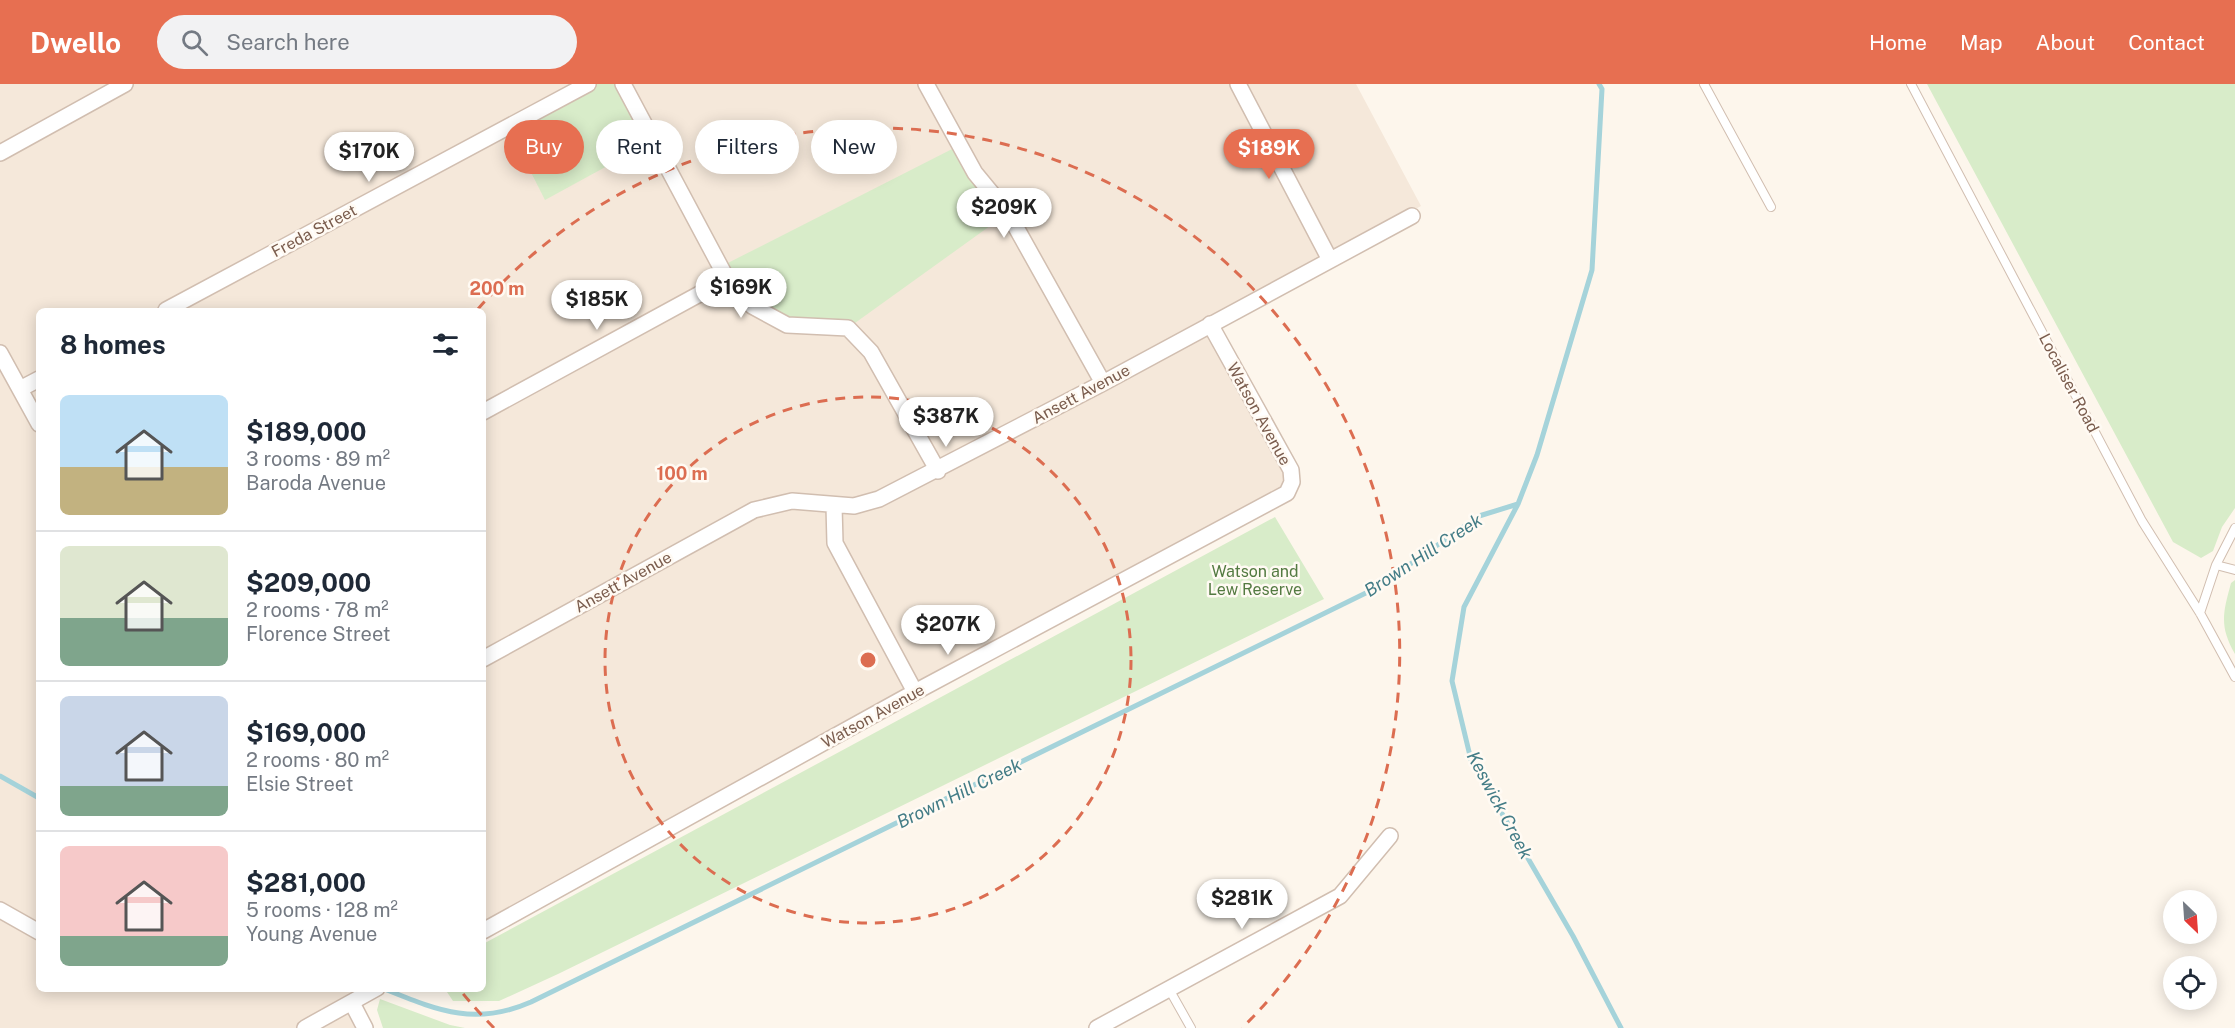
<!DOCTYPE html>
<html lang="en">
<head>
<meta charset="utf-8">
<style>
	:root { --surface:#fff; --page:#f2f2f3; --text:#1f2937; --muted:#747a83; --line:#e0e1e3; --accent:#e76f51 }
	body { margin:0; font-family:"Public Sans",sans-serif; background:var(--page); color:var(--text); height:100vh; display:flex; flex-direction:column; font-size:22px; white-space:nowrap }
	* { box-sizing:border-box; margin:0 }
	p { font-size:20px; color:var(--muted) }
	.icon { flex:none; width:33px; height:33px; fill:none; stroke:currentColor; stroke-width:2; stroke-linecap:round; stroke-linejoin:round }
	.map { position:relative; flex:1; overflow:hidden }
	.side { position:absolute; left:36px; top:224px; width:450px; height:684px; display:flex; flex-direction:column; background:var(--surface); border-radius:9px; box-shadow:0 3px 15px #0003 }
	.side>* { flex:none }
	.top-card { position:absolute; left:504px; top:36px; width:570px; height:54px; display:flex; gap:12px }
	.needle { width:39px; rotate:155deg }
	.controls { position:absolute; left:2163px; top:806px; display:grid; gap:12px }
	.controls a { display:grid; place-items:center; width:54px; height:54px; border-radius:50%; background:var(--surface); box-shadow:0 3px 15px #0003; font-size:30px }
	.price { position:absolute; translate:-50% -51px; padding:0 14px; border-radius:21px; background:#fff; color:#222; font-size:20px; line-height:39px; filter:drop-shadow(0 2px 3px #0008) }
	.price::after { content:''; position:absolute; left:50%; top:36px; width:18px; height:14px; margin-left:-9px; background:inherit; clip-path:polygon(0 0,100% 0,50% 100%) }
	.price.active { background:var(--accent); color:#fff }
	ul { padding:0; list-style:none }
	li { display:flex; align-items:center; gap:18px; height:150px; padding:0 24px }
	li+li { border-top:2px solid var(--line) }
	li span { display:grid; place-items:center; flex:none; width:168px; height:120px; border-radius:9px; color:#555 }
	li>.icon { margin-inline-start:auto }
	span .icon { width:72px; height:72px; fill:#fffc; stroke-width:1 }
	li b { font-size:26px }
	h2 { display:flex; justify-content:space-between; align-items:center; height:72px; padding:0 24px; font-size:26px }
	.pill { padding:0 21px; border-radius:27px; background:var(--surface); box-shadow:0 3px 15px #0003; font-size:21px; line-height:54px }
	.pill.active { background:var(--accent); color:#fff }
	header { display:flex; align-items:center; gap:36px; box-sizing:border-box; height:84px; padding:0 30px; background:var(--accent); color:#fff }
	header strong { font-size:28px }
	nav { display:flex; gap:33px; margin-inline-start:auto; font-size:21px }
	.search { width:420px; height:54px; background:var(--page); display:flex; align-items:center; gap:15px; box-sizing:border-box; padding:0 21px; border-radius:33px; color:var(--muted); font-size:22px }
	.map>svg:first-child { display:block }
</style>
</head>
<body>
<header>
<strong>Dwello</strong>
<div class="search"><svg class="icon" aria-label="search" viewBox="0 0 24 24"><circle cx="10" cy="10" r="6"/><path d="M15 15l6 6"/></svg>Search here</div>
<nav><a>Home</a><a>Map</a><a>About</a><a>Contact</a></nav>
</header>
<div class="map">
<svg width="2235" height="944" viewBox="0 0 2235 944">
	<rect width="100%" height="100%" fill="#fdf6ec"/>
	<path fill="#f5e8da" d="M0,0H1356L1421,122L1209,235L1297,397L483,840V226H39V904L364,905L347,914L362,944H0Z"/>
	<path fill="#d8ecc9" d="M588,0H623L653,57L545,116L508,43Z
		M1927,0H2235V424L2222,443L2213,467L2201,474L2173,458Z
		M960,61L1008,129L848,244L816,242L752,222L720,183Z
		M1275,433L1324,515L558,890L499,917H453L445,905L483,904V860Z
		M2235,496V570C2219,542 2223,529 2231,499Z
		M380,915L450,941L465,944H383L377,926Z"/>
	<g fill="none" stroke-linecap="round" stroke-linejoin="round">
		<path stroke="#a5d3da" stroke-width="5" d="M1599,0L1602,5L1592,186L1537,371L1518,420L1464,523L1452,597L1471,676L1573,852L1621,944
			M0,692L39,714
			M382,904C437,926 474,943 531,918L1376,504L1479,432L1518,420"/>
		<defs>
			<path id="service" d="M1704,0L1771,123
				M1911,0L2142,437L2200,529L2235,593
				M2216,481L2235,486
				M2200,529L2216,481L2235,444
				M1169,905L1191,944"/>
			<path id="minor" d="M623,0L727,195L752,222L787,241L848,244L871,268L938,387
				M926,0L975,89L1008,129L1103,299
				M1238,0L1330,176
				M0,69L125,0
				M166,226L588,0
				M0,269L39,340
				M20,305L39,295
				M483,328L727,195
				M834,422L835,459L915,608
				M483,575L754,426L792,417L854,422L879,415L1103,299L1412,132
				M0,826L39,848
				M483,847L915,608L1287,409L1292,398L1291,386L1210,240
				M352,919L365,944
				M305,944L377,904
				M1097,944L1340,812L1390,752"/>
		</defs>
		<use href="#service" stroke="#d1beb0" stroke-width="10"/>
		<use href="#minor" stroke="#d1beb0" stroke-width="18"/>
		<use href="#service" stroke="#fff" stroke-width="8"/>
		<use href="#minor" stroke="#fff" stroke-width="15"/>
	</g>
	<g fill="none" stroke="#dc6d51" stroke-width="3" stroke-dasharray="10 8">
		<circle cx="868" cy="576" r="263"/>
		<path d="M494 944A525 525 0 0 1 460 906M478 225A525 525 0 1 1 1242 944"/>
	</g>
	<g text-anchor="middle" dominant-baseline="central" stroke-width="5" stroke-linejoin="round" paint-order="stroke">
		<g font-size="16" fill="#7a5c4d" stroke="#fffaf3">
			<text transform="translate(314 147) rotate(-28)">Freda Street</text>
			<text transform="translate(2069 299) rotate(62)">Localiser Road</text>
			<text transform="translate(1081 310) rotate(-28)">Ansett Avenue</text>
			<text transform="translate(1259 330) rotate(61)">Watson Avenue</text>
			<text transform="translate(623 498) rotate(-29)">Ansett Avenue</text>
			<text transform="translate(873 632) rotate(-29)">Watson Avenue</text>
		</g>
		<g font-size="16" fill="#537a41" stroke="#fffaf3">
			<text x="1255" y="487">Watson and<tspan x="1255" dy="18">Lew Reserve</tspan></text>
		</g>
		<g font-size="18" font-style="italic" fill="#437c86" stroke="#fffaf3">
			<text transform="translate(1423 471) rotate(-33)">Brown Hill Creek</text>
			<text transform="translate(959 709) rotate(-26)">Brown Hill Creek</text>
			<text transform="translate(1500 721) rotate(62)">Keswick Creek</text>
		</g>
	</g>
	<circle cx="868" cy="576" r="9" fill="#dc6d51" stroke="#fffaf3" stroke-width="3"/>
	<g font-size="18" text-anchor="middle" font-weight="bold" fill="#dc6d51" stroke="#fffaf3" stroke-width="5" stroke-linejoin="round" paint-order="stroke">
		<text x="497" y="211">200 m</text>
		<text x="682" y="396">100 m</text>
	</g>
</svg>
<div class="controls">
<a><svg class="needle" viewBox="-14 -14 28 28"><path d="M0-13l5 13h-10z" fill="#e53935"/><path d="M0 13l5-13h-10z" fill="#747a83"/></svg></a>
<a><svg class="icon" aria-label="locate" viewBox="0 0 24 24"><circle cx="12" cy="12" r="6"/><path d="M12 2v4M12 18v4M2 12h4M18 12h4"/></svg></a>
</div>
<b class="price active" style="left:1269px;top:96px">$189K</b>
<b class="price" style="left:369px;top:99px">$170K</b>
<b class="price" style="left:1004px;top:155px">$209K</b>
<b class="price" style="left:741px;top:235px">$169K</b>
<b class="price" style="left:597px;top:247px">$185K</b>
<b class="price" style="left:946px;top:364px">$387K</b>
<b class="price" style="left:948px;top:572px">$207K</b>
<b class="price" style="left:1242px;top:846px">$281K</b>
<div class="top-card">
<a class="pill active">Buy</a>
<a class="pill">Rent</a>
<a class="pill">Filters</a>
<a class="pill">New</a>
</div>
<section class="side">
<h2>8 homes<svg class="icon" aria-label="filters" viewBox="0 0 24 24"><path d="M4 7h16M4 17h16"/><circle cx="9" cy="7" r="2"/><circle cx="15" cy="17" r="2"/></svg></h2>
<ul>
<li><span style="background:linear-gradient(#bfe0f5 60%,#c2b280 0)"><svg class="icon" aria-label="home" viewBox="0 0 24 24"><path d="M3 11l9-7 9 7M6 9v11h12V9"/></svg></span><div><b>$189,000</b><p>3 rooms · 89 m²</p><p>Baroda Avenue</p></div></li>
<li><span style="background:linear-gradient(#dfe7d0 60%,#7fa58c 0)"><svg class="icon" aria-label="home" viewBox="0 0 24 24"><path d="M3 11l9-7 9 7M6 9v11h12V9"/></svg></span><div><b>$209,000</b><p>2 rooms · 78 m²</p><p>Florence Street</p></div></li>
<li><span style="background:linear-gradient(#c9d6e8 75%,#7fa58c 0)"><svg class="icon" aria-label="home" viewBox="0 0 24 24"><path d="M3 11l9-7 9 7M6 9v11h12V9"/></svg></span><div><b>$169,000</b><p>2 rooms · 80 m²</p><p>Elsie Street</p></div></li>
<li><span style="background:linear-gradient(#f6c9c9 75%,#7fa58c 0)"><svg class="icon" aria-label="home" viewBox="0 0 24 24"><path d="M3 11l9-7 9 7M6 9v11h12V9"/></svg></span><div><b>$281,000</b><p>5 rooms · 128 m²</p><p>Young Avenue</p></div></li>
</ul>
</section>
</div>
</body>
</html>
